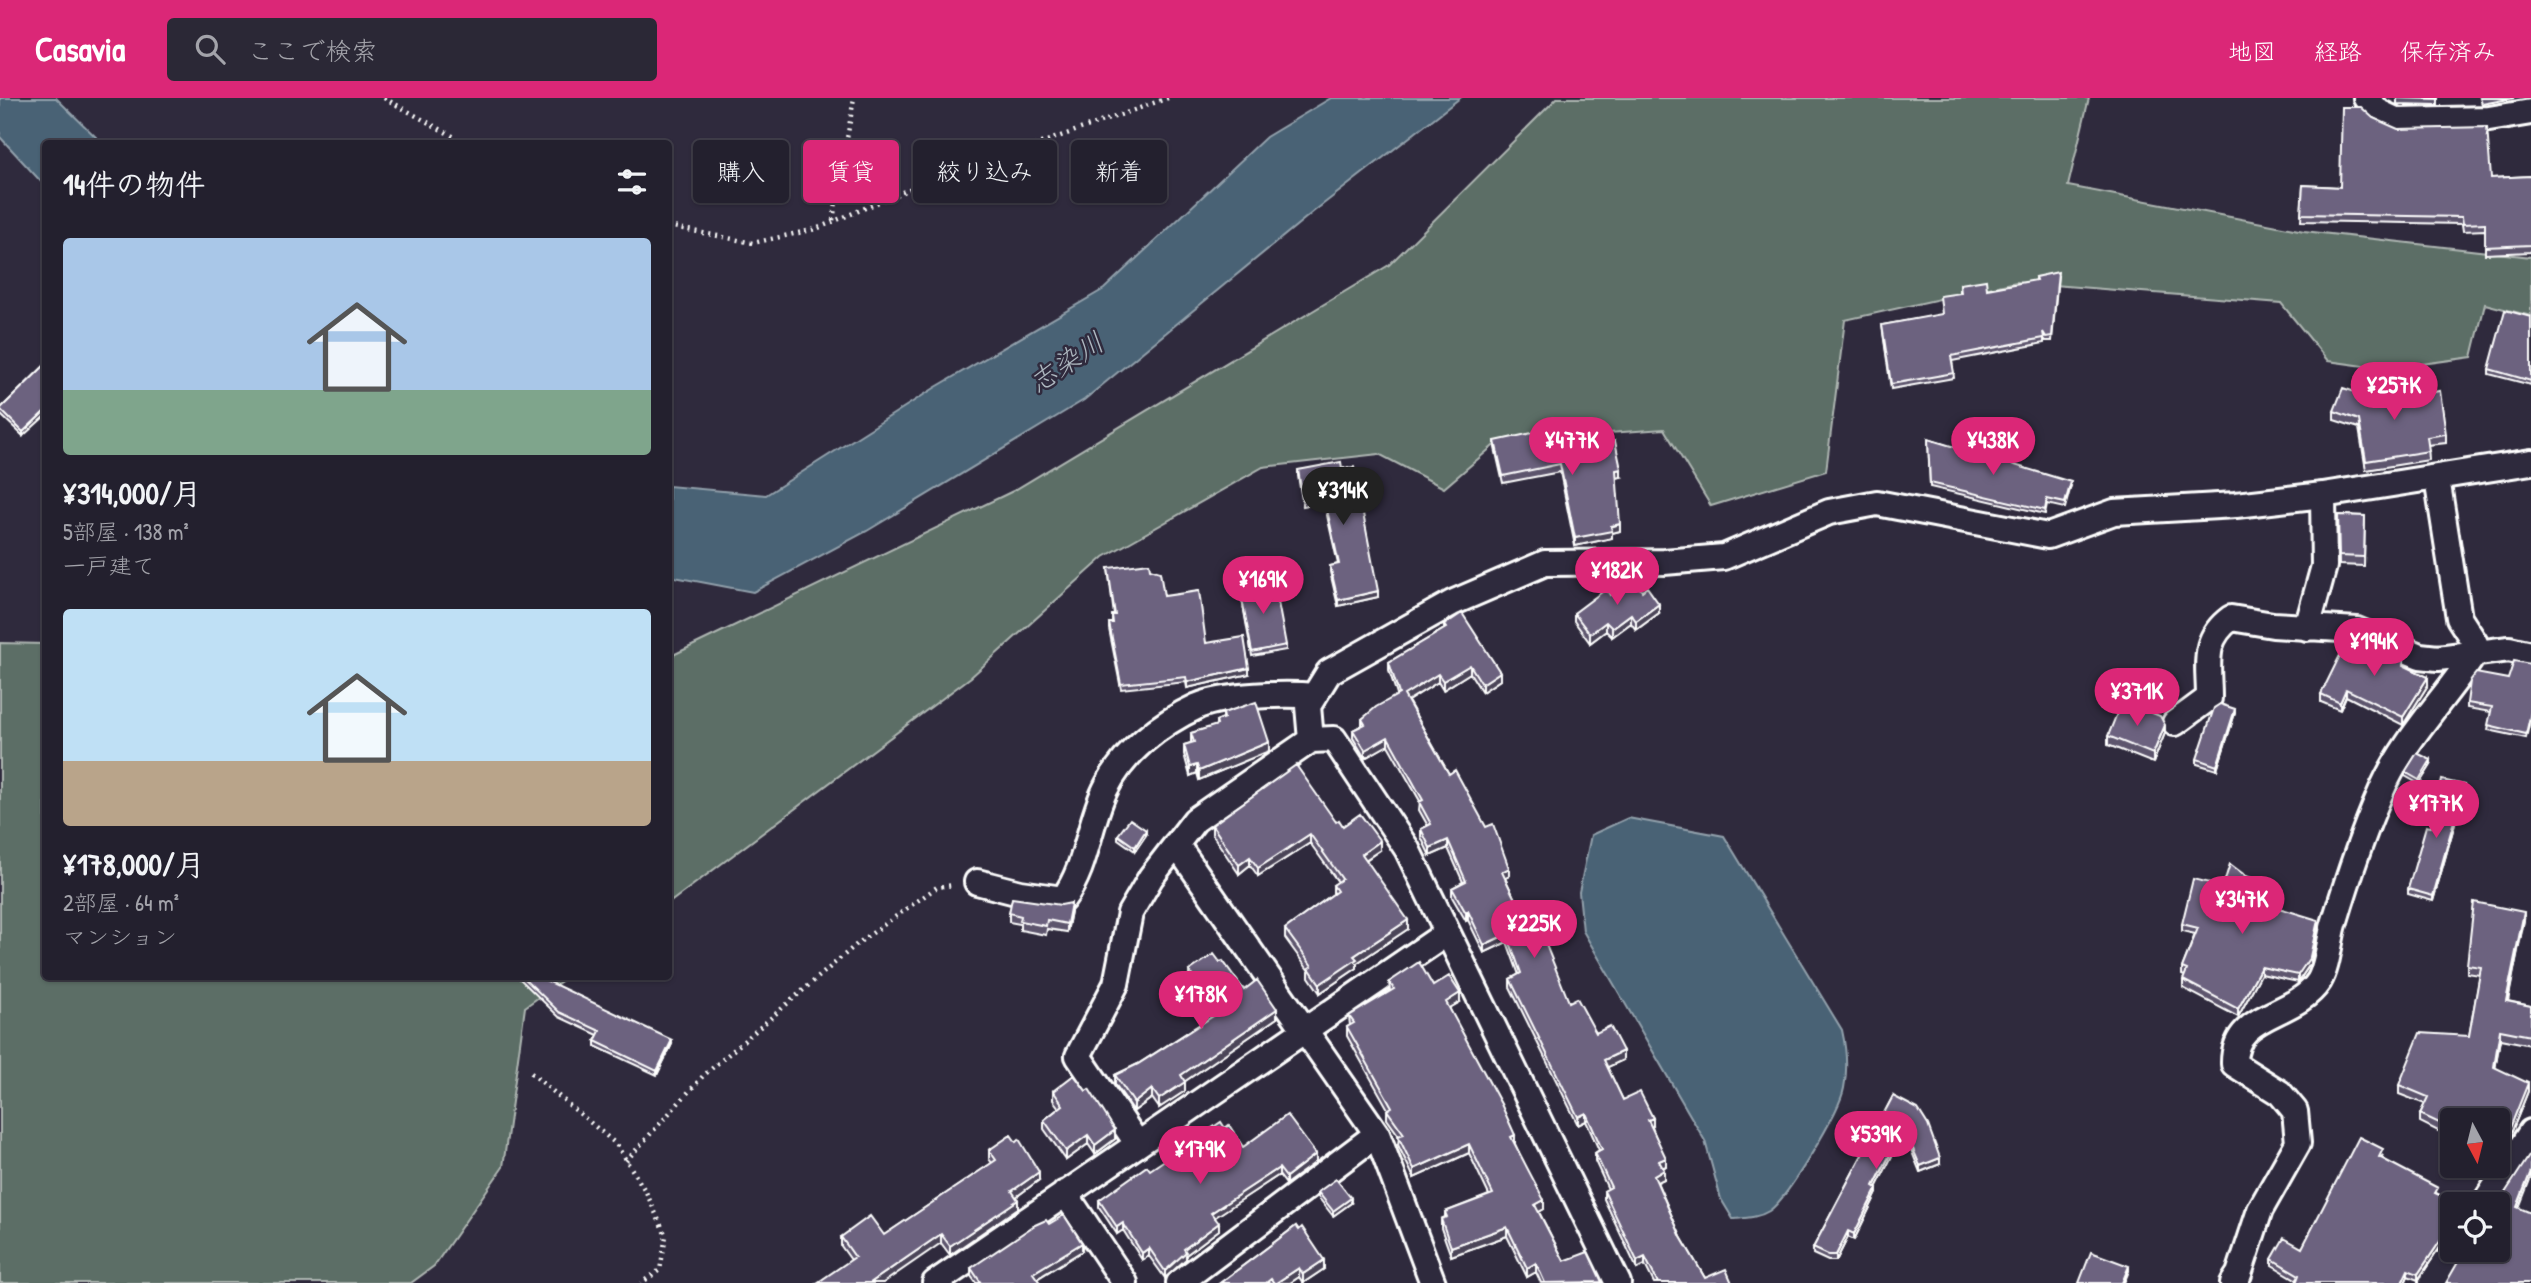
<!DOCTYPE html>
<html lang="ja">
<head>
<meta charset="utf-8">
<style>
	:root { --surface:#23202e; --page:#2b2836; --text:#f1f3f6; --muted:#a3a3aa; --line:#403e4a; --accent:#db2777 }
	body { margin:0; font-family:"Patrick Hand","Klee One",sans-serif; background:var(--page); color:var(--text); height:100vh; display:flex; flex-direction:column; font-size:26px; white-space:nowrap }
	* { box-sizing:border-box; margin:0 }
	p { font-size:23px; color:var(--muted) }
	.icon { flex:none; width:38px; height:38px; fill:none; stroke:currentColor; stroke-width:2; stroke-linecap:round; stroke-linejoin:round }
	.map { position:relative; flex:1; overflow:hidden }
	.details { position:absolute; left:42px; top:42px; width:630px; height:840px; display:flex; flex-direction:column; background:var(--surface); border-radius:7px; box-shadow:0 2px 5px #0004,0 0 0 2px var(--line) }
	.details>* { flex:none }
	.hud { position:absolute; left:693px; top:42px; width:665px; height:63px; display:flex; gap:14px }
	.needle { width:46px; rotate:173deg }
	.tools { position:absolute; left:2440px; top:1010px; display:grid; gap:14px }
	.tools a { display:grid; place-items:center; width:70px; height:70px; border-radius:7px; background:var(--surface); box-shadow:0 2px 5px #0004,0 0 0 2px var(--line); font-size:35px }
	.price { position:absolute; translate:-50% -60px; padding:0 16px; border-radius:24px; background:var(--accent); color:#fff; font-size:23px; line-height:46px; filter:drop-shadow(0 2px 4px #0008) }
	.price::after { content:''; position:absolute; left:50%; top:42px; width:21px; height:16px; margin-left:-10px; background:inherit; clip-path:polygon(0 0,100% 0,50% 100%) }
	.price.current { background:#222; color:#fff }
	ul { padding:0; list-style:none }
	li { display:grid; align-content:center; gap:14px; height:371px; padding:0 21px }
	li span { display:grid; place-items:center; height:217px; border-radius:7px; color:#555 }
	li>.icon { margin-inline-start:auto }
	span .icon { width:126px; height:126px; fill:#fffc; stroke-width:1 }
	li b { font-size:30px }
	h2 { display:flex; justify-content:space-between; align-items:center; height:84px; padding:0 21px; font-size:30px }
	.pill { padding:0 24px; border-radius:7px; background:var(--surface); box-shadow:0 2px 5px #0004,0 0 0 2px var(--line); font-size:24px; line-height:63px }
	.pill.current { background:var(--accent); color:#fff }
	header { display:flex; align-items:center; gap:42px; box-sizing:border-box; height:98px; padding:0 35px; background:var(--accent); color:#fff }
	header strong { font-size:33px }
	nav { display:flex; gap:38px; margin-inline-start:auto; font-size:24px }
	.search { width:490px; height:63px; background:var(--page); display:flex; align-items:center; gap:18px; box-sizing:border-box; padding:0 24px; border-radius:7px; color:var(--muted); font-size:26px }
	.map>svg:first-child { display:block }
</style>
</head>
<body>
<header>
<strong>Casavia</strong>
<div class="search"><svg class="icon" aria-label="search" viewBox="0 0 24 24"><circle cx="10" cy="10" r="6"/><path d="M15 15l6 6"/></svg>ここで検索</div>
<nav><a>地図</a><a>経路</a><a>保存済み</a></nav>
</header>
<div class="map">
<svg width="2531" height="1185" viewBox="0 0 2531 1185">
	<rect width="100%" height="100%" fill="#2f2a3d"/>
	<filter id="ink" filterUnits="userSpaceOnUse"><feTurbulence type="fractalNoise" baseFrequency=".0143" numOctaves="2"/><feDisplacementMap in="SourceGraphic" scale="14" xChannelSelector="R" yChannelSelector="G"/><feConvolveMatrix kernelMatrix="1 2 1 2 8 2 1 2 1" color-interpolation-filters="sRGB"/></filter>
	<g filter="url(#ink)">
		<path fill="#5c6e66" stroke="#aeb6b2" stroke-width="2" d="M1557,0H2089L2068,88L2304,133L2531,159V218L2485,206L2472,259L2386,271L2328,263L2281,205L2016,184L1845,222L1826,373L1711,408L1664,331L1499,343L1444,390L1379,356L1263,369L1104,459L971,579L669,805V559L1013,393L1389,167Z
			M0,545L45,546L46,878L567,879L525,909L503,1069L434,1168L411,1185H0Z"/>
		<path fill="#4a6274" stroke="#92a1ac" stroke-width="2" d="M0,0H56L102,45L46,46L45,88L0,39Z
			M1331,0H1460L1313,114L1084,302L867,433L753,494L669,478V388L766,397L936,289L1104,191L1266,39Z
			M1628,720L1724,738L1842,932C1846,950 1848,971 1844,990C1840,1013 1787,1101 1769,1113C1758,1120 1745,1120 1733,1121L1721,1101L1705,1043L1583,833L1579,794L1591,737Z"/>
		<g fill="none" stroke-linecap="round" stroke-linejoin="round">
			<defs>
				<path id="street" d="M2366,0L2379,14L2398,23L2489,21L2531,14
					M2307,530L2324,468L2323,397
					M2175,625L2209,600C2209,566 2201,542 2231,520L2273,527L2357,532L2420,558L2438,560L2509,551L2531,556
					M1311,642L1308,608L1329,574L1452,505L1545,465L1664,464L1724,459L1829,414L1877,405L2048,438L2114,414L2236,407L2323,397L2531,364
					M1176,746L1377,1036L1433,1185
					M977,784L1020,795L1063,801C1087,769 1088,728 1105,692C1123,654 1161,625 1198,608C1224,597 1287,595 1314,598
					M1137,1045L1078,958L1116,886L1130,815L1151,779L1195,722L1311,642L1334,641L1407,751L1618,1185
					M1065,1095L1125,1185
					M2484,1106L2531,1034
					M935,1185L1447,835
					M1179,1185L1377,1036
					M2233,1185L2239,1176L2260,1112L2298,1045L2295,1013L2280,995L2234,966C2233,913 2294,921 2319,883C2328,868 2329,843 2334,826C2347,783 2362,737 2380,696C2402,643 2444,602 2475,555V545L2459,520L2437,380
					M2432,1185L2453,1152"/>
			</defs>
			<use href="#street" stroke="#fff" stroke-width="30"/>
			<path stroke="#fff" stroke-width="4.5" stroke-dasharray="2 5" stroke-linecap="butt" d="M384,0L467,46
				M833,122L854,0
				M668,128L753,145L816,131L956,71L1024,51L1168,0
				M531,975L616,1046L646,1094L666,1138L660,1172L641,1185
				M626,1063L703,978L857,846L937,789L954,787"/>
			<use href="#street" stroke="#2f2a3d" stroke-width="24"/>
		</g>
		<path fill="#5d546d" stroke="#fff" stroke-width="2" d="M2397,0H2438V7L2397,6Z
			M2480,0H2514L2482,6Z
			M2373,20L2491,80L2531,78V154L2485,156V132L2463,133L2462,126L2301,123L2303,87L2340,89Z
			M2058,178L2052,243H2046L2044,241V245L1952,263L1954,280L1891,291L1882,227L1941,217L1960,195V186L1987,191L2035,183V179Z
			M2531,219V287L2489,276V271Z
			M46,266L23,338L0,316V311Z
			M2334,313L2446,336V345L2428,347L2429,362L2366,372L2359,330L2334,322Z
			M1928,341L2071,388L2065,410L2047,406L2045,416L1930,389Z
			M1495,343L1549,345L1565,354L1621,379L1616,380L1620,433L1612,435V440L1575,448L1560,374L1503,385L1495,350Z
			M1342,370L1378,499L1338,508L1330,474V468L1338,466L1324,404L1303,408L1298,378V372Z
			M2338,417L2365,418L2364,468L2339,467Z
			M1108,470L1150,471L1164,498L1206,545L1249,576L1187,590L1186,584L1121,591L1109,531V525H1112V517H1114Z
			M1240,490L1286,547V552L1252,558Z
			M1610,497L1659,515L1636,532L1631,525L1612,539L1606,533L1590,545L1574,523V515Z
			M1444,527L1500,582L1482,594L1470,575L1443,592L1438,584L1408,603L1449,676L1509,778L1505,780L1531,835L1569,904L1596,935L1623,962L1607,969L1623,1002L1653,1028L1652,1029L1666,1068L1663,1070L1664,1081L1657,1084L1681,1139L1705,1180L1732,1185H1654L1645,1167L1637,1171L1604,1101V1093L1608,1091L1595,1063V1055L1599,1052L1586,1023L1578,1027L1510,889V881L1519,877L1507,844L1484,855L1468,822L1466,823L1452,799V790L1463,784L1448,750L1430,758L1421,739V731L1428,728L1419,712L1420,703L1388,647L1365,660L1353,640V632L1362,627V621L1397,597L1389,572V564L1444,531Z
			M2528,566H2531V619L2526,640L2488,632L2491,614L2467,610V605L2508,581Z
			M2404,567L2428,587L2403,627L2346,598L2340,612L2321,604V596Z
			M1223,615L1269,653L1199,682L1197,675L1190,678L1184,656V647L1191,645V635L1216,628V623L1223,620Z
			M2235,615L2217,672L2197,666V661Z
			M2165,635L2153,665L2108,647V638Z
			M2431,667L2419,686L2405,678V674Z
			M2464,693L2433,803L2408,796V791L2431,729Z
			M1336,724L1380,752L1366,762L1408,831L1357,865V870L1320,895L1309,879V873L1285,840V831L1333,796V787L1338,784L1310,745L1258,778L1250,767L1239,776L1212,736V727Z
			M1118,737H1146L1135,753L1118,741Z
			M2246,778L2274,795L2271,808L2318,829L2310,866L2298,884L2261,876L2238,919L2183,890V882L2185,878L2182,877V870L2195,836L2182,833V826L2223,788Z
			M1071,813L1067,834L1047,831L1046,837L1020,832V826L1009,824V815Z
			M2524,822L2508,903L2531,908V947L2500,941L2495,970L2528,993L2510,1038L2497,1058V1022H2452V1040L2420,1024V1016L2425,1006L2399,996V987L2469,938L2480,877L2467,875V867Z
			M1220,864L1244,892L1277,920L1185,983V993L1159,1010L1152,1000L1134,1013L1115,986V977L1138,966L1214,917L1189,882V873Z
			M517,878H537L672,946L657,977L595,948V943L598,937L559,919Z
			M1389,884L1433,888L1460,904L1449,910L1515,1046L1544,1111L1539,1114L1564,1163L1602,1185H1541L1536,1174L1527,1179L1507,1138L1451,1158L1441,1130V1121L1445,1119V1114L1489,1097L1469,1055L1414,1080L1398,1047L1399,1038L1387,1021V1012L1388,1011L1347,938V929L1350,928L1349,918L1390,893Z
			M1053,993L1115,1041L1095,1056L1088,1046L1066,1062L1044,1031V1022L1059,1010L1053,1002Z
			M1893,998L1940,1066L1920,1074L1904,1034L1876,1089L1877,1095L1854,1142L1848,1139L1836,1163H1828L1813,1156V1150Z
			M1225,1030L1243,1049L1316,1064L1286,1086L1279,1077L1215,1119L1219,1132L1186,1157V1161L1165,1180L1149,1158L1142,1162L1123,1132L1117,1136L1099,1109V1102Z
			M989,1052L1039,1082L1016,1099L1018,1110L950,1157L941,1145L851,1162L841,1148V1139L884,1137L992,1065L989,1061Z
			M2383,1057L2381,1060L2438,1096H2437L2452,1106V1139H2447L2418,1182L2408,1178L2405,1185H2296L2297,1182L2272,1167V1161L2302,1150Z
			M1318,1094L1351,1105L1333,1118L1318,1099Z
			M1049,1126L1082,1153L1037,1181L1040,1185H976L971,1178V1170Z
			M1296,1128L1324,1171L1303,1185L1299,1179L1290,1185H1220Z"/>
		<path fill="#4c4559" stroke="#fff" stroke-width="2" d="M46,312V317L23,338V334Z
			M1621,371V379L1616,380V372Z
			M1620,426V433L1612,435V440L1575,448V440Z
			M1378,493V499L1338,508V502Z
			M1659,506V515L1636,532V523Z
			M1631,516V525L1612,539V530Z
			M1606,524V533L1590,545V536Z
			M1470,567V575L1443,592V583Z
			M1249,570V576L1187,590V584Z
			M1500,574V582L1482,594V586Z
			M1438,576V584L1404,605V597Z
			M2428,579V587L2403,627V619Z
			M2346,591V598L2340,612V605Z
			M2235,611V615L2217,672V668Z
			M2165,627V635L2153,665V656Z
			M1388,639V647L1365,660V652Z
			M1269,644V653L1199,682V673Z
			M2431,662V667L2419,686V682Z
			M1197,667V675L1190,678V669Z
			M2464,687V693L2433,803V798Z
			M1146,732V737L1135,753V749Z
			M1310,736V745L1258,778V770Z
			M1448,742V750L1430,758V750Z
			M1380,743V752L1362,764V756Z
			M1250,759V767L1239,776V767Z
			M1509,770V778L1502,782V774Z
			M2274,788V795L2269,814V807Z
			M1071,805V813L1067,834V826Z
			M1468,813V822L1466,823V815Z
			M2524,814V822L2506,911V903Z
			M1408,822V831L1357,865V870L1320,895V886L1354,858Z
			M2318,822V829L2310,866L2298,884V877Z
			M1507,836V844L1484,855V847Z
			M2261,869V876L2238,919V911Z
			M1460,895V904L1446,912V904Z
			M1277,911V920L1181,986V977Z
			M2500,932V941L2494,978V969Z
			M672,942V946L657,977V973Z
			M1623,953V962L1604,971V962Z
			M1185,984V993L1159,1010V1001Z
			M2528,985V993L2510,1038L2497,1058V1050Z
			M1152,991V1000L1134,1013V1005Z
			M1586,1015V1023L1578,1027V1019Z
			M1653,1020V1028L1648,1030V1022Z
			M1904,1029V1034L1874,1094V1088Z
			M1115,1032V1041L1095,1056V1047Z
			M1088,1037V1046L1066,1062V1053Z
			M1515,1037V1046L1511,1048V1039Z
			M1469,1046V1055L1414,1080V1071Z
			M1316,1056V1064L1286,1086V1079Z
			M1666,1060V1068L1659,1071V1063Z
			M1940,1060V1066L1920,1074V1068Z
			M1279,1070V1077L1211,1122V1115Z
			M1664,1072V1081L1654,1086V1078Z
			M2531,1073V1079L2517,1115V1109Z
			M1039,1074V1082L1012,1102V1093Z
			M1877,1090V1095L1854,1142V1136Z
			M1351,1100V1105L1333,1118V1113Z
			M1018,1102V1110L950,1157V1148Z
			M1544,1102V1111L1535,1116V1107Z
			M1123,1125V1132L1117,1136V1129Z
			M1219,1125V1132L1186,1157V1161L1165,1180V1173L1184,1151Z
			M1507,1129V1138L1451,1158V1149Z
			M1848,1133V1139L1836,1163V1157Z
			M2447,1133V1139L2418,1182V1176Z
			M941,1136V1145L883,1185H870Z
			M1082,1145V1153L1033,1183V1175Z
			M1149,1150V1158L1142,1162V1155Z
			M1645,1159V1167L1637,1171V1163Z
			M1324,1162V1171L1303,1185V1176Z
			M1536,1165V1174L1527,1179V1170Z
			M2129,1168V1173L2124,1185H2122Z
			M1299,1170V1179L1290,1185H1276Z
			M2408,1172V1178L2405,1185H2402Z"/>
		<path fill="#6c627f" stroke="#fff" stroke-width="2" d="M2397,0H2438V1Z
			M2342,9H2361L2373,20L2398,31L2487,29L2491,80L2531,78V147L2485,149V125L2463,126L2462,119L2301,116L2303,87L2340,89Z
			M2058,174L2052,238L2046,239L2043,234L2044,240L1951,258L1954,275L1891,286L1882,227L1942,216L1940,198L1961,195L1960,186L1986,182L1987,191L2036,182L2035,179Z
			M2505,212L2531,219V283L2489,271Z
			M46,266V312L23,334L0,311Z
			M2343,290L2380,302L2440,293L2446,336L2427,339L2429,353L2366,363L2359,322L2334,313Z
			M1546,332L1549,345L1562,342L1565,354L1615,343L1621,371L1616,372L1620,426L1611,428L1612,433L1575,440L1560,366L1503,378L1495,343Z
			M1928,341L2071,384L2065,405L2047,401L2045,412L1930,385Z
			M1341,364L1342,370L1354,369L1378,493L1338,502L1330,468L1339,466L1324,398L1303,402L1298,372Z
			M2338,417L2365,418L2364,459L2339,458Z
			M1149,465L1150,471L1160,474L1164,498L1199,493L1206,545L1244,539L1249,570L1187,584L1186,579L1121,586L1109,525H1113L1112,517H1115L1108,470Z
			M1632,480L1642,493L1647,489L1659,506L1636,523L1631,516L1612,530L1606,524L1590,536L1574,515L1606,491L1610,497Z
			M1274,483L1286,547L1252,554L1240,490Z
			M1462,515L1500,574L1482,586L1470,567L1443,583L1438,576L1404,597L1449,676L1455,672L1486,729L1493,726L1509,770L1502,774L1531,835L1540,832L1569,904L1577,900L1596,935L1610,928L1623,953L1604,962L1623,1002L1640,994L1653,1020L1648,1022L1666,1060L1659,1063L1664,1072L1654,1078L1681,1139L1705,1180L1726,1171L1732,1185H1658L1645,1159L1637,1163L1604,1093L1611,1089L1595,1055L1602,1051L1586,1015L1578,1019L1510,881L1521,875L1507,836L1484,847L1468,813L1466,815L1452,790L1466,783L1448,742L1430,750L1421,731L1431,726L1419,704L1423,702L1388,639L1365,652L1353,632L1365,626L1362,621L1376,609L1399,596L1389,564L1446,530L1444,527Z
			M2349,539L2404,563L2403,567L2428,579L2403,619L2346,591L2340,605L2321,596Z
			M2514,563L2531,566V614L2526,636L2488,627L2492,609L2467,605L2470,583L2476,575L2508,581Z
			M2122,603L2160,618L2165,627L2153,656L2108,638Z
			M1256,604L1269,644L1199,673L1197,667L1190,669L1184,647L1194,644L1191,635L1217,627L1216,623L1224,620L1223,615Z
			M2220,606L2235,611L2217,668L2197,661L2214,610Z
			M2417,655L2431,662L2419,682L2405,674Z
			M1296,667L1336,724L1339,722L1343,728L1360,716L1380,743L1362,756L1408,822L1354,858L1357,861L1320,886L1309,870L1312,868L1285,831L1337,793L1333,787L1342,781L1310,736L1258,770L1250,759L1239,767L1212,727Z
			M2442,682L2464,687L2433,798L2408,791L2426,728L2431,729Z
			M1130,721L1146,732L1135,749L1118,737Z
			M2230,766L2246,778L2274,788L2269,807L2318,822L2310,859L2298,877L2261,869L2238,911L2183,882L2187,872L2182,870L2198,830L2182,826L2193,781L2223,788Z
			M1012,800L1061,807L1071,805L1067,826L1047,822L1046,828L1020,823L1021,818L1009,815Z
			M2474,804L2524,814L2506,903L2531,908V938L2500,932L2494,969L2528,985L2510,1030L2497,1050V1022H2452V1031L2420,1016L2428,999L2399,987L2420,935L2469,938L2481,869L2467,867Z
			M1214,856L1220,864L1223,863L1244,892L1257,882L1277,911L1181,977L1185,984L1159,1001L1152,991L1134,1005L1115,977L1138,966L1218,915L1189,873Z
			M1419,864L1433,888L1449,878L1460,895L1446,904L1501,1006L1515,1037L1511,1039L1544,1102L1535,1107L1564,1163L1588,1154L1602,1184L1545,1185L1536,1165L1527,1170L1507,1129L1451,1149L1441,1121L1447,1119L1445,1114L1493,1096L1469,1046L1414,1071L1398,1038L1404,1036L1387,1012L1392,1009L1347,929L1354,925L1349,918L1394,891L1389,884Z
			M522,878H537L672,942L657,973L595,943L600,933L559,914Z
			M1074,977L1086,993L1089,991L1115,1032L1095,1047L1088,1037L1066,1053L1044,1022L1063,1007L1053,993Z
			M1893,998L1918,1011L1928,1027L1940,1060L1920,1068L1904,1029L1874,1088L1877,1090L1854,1136L1848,1133L1836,1157H1828L1813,1150Z
			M1287,1017L1316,1056L1286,1079L1279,1070L1211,1115L1219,1125L1184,1151L1186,1154L1165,1173L1149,1150L1142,1155L1123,1125L1117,1129L1099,1102L1147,1068L1150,1072L1221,1024L1225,1030L1229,1027L1243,1049Z
			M1011,1037L1016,1044L1019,1041L1039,1074L1012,1093L1018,1102L950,1148L941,1136L870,1185H817L855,1159L841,1139L870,1118L884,1137L996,1062L989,1052Z
			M2359,1039L2383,1051L2379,1059L2438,1090L2435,1095L2459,1106H2452V1133H2447L2418,1176L2408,1172L2402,1185H2296L2299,1177L2272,1161L2284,1140L2302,1150Z
			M2531,1055V1073L2517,1109L2531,1115V1185H2446L2465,1152H2497V1107Z
			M1336,1081L1351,1100L1333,1113L1318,1094Z
			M1064,1117L1082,1145L1033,1175L1040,1185H981L971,1170L1035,1127L1046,1122L1049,1126Z
			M1296,1128L1299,1132L1302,1129L1324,1162L1303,1176L1299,1170L1276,1185H1274L1271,1181L1266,1185H1220Z
			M2091,1154L2129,1168L2122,1185H2079Z"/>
	</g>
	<g text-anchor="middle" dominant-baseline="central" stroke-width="5" stroke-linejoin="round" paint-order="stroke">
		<g font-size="28" font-style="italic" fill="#aeb8c0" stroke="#2f2a3d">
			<text transform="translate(1066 264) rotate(-34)">志染川</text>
		</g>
	</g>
</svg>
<div class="tools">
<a><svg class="needle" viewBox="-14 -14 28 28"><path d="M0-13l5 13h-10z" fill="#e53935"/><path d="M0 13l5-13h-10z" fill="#a3a3aa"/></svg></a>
<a><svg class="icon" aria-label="locate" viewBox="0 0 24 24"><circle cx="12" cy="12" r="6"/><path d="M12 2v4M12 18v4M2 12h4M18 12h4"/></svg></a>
</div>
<b class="price" style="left:2394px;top:324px">¥257K</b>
<b class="price" style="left:1572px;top:379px">¥477K</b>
<b class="price" style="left:1993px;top:379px">¥438K</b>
<b class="price current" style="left:1343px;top:429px">¥314K</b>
<b class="price" style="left:1617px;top:509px">¥182K</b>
<b class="price" style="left:1263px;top:518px">¥169K</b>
<b class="price" style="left:2374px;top:580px">¥194K</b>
<b class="price" style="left:2137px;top:630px">¥371K</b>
<b class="price" style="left:2436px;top:742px">¥177K</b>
<b class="price" style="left:2242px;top:838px">¥347K</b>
<b class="price" style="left:1534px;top:862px">¥225K</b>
<b class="price" style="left:1201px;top:933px">¥178K</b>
<b class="price" style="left:1876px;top:1073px">¥539K</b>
<b class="price" style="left:1200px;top:1088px">¥179K</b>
<div class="hud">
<a class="pill">購入</a>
<a class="pill current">賃貸</a>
<a class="pill">絞り込み</a>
<a class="pill">新着</a>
</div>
<section class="details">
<h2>14件の物件<svg class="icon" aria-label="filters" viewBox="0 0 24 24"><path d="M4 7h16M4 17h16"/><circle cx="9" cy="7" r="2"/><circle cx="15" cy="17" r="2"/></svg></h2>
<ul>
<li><span style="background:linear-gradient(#a9c7e8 70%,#7fa58c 0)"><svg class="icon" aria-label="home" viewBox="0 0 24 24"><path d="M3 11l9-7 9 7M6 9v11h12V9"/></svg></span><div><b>¥314,000/月</b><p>5部屋 · 138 m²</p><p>一戸建て</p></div></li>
<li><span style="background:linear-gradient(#bfe0f5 70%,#b9a48a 0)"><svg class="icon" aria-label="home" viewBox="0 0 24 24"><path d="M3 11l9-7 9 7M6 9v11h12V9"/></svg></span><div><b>¥178,000/月</b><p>2部屋 · 64 m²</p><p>マンション</p></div></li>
</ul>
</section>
</div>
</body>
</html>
